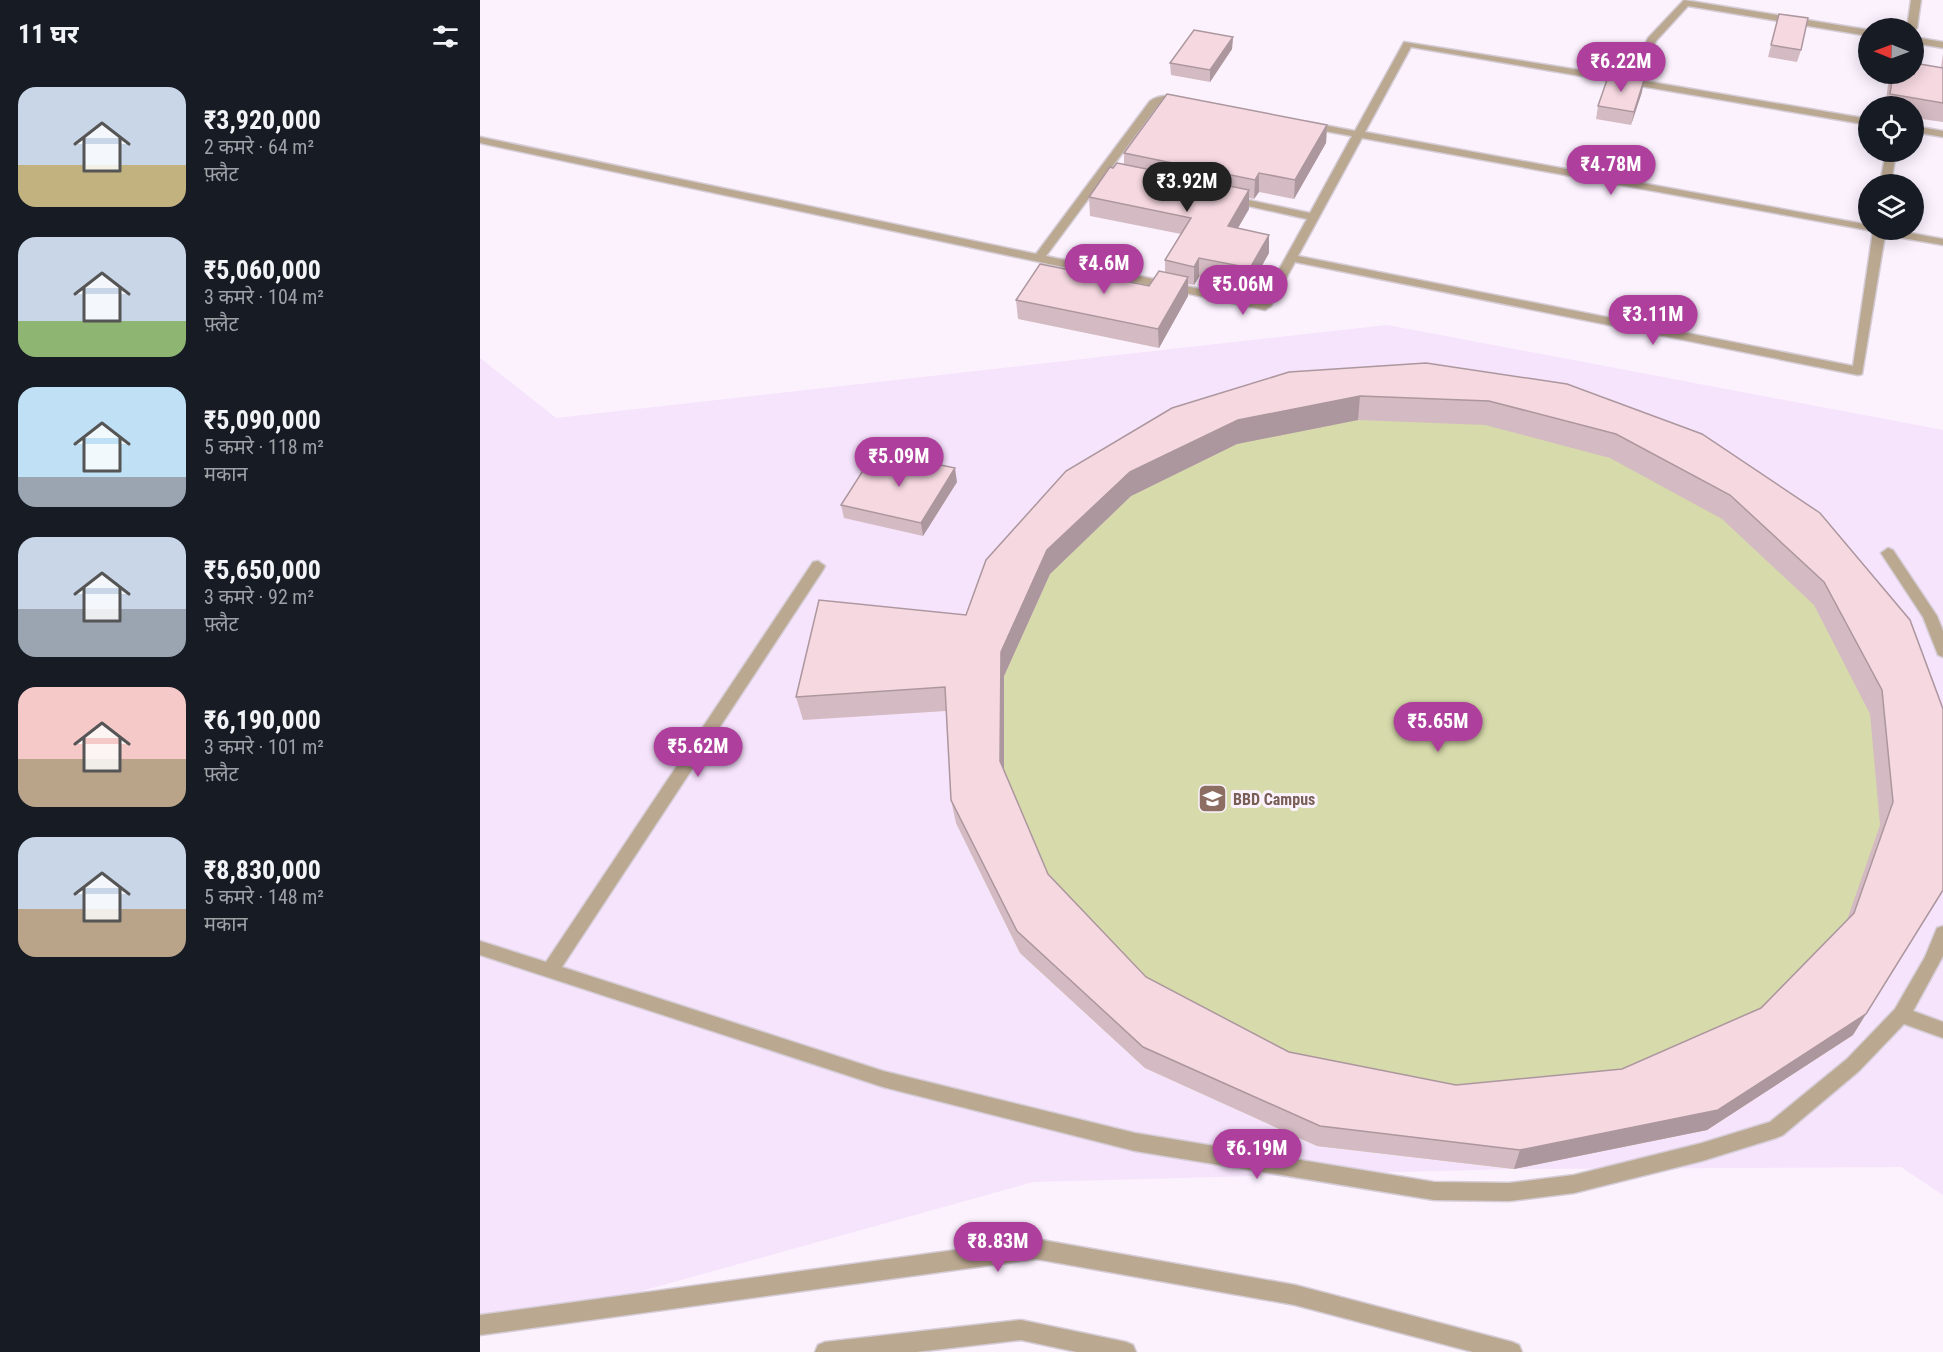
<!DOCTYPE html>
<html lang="hi">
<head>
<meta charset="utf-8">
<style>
	:root { --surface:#171b24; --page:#242831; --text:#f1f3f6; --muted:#9ea1a6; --accent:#af3f9c }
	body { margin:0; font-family:"Roboto Condensed","Noto Sans Devanagari",sans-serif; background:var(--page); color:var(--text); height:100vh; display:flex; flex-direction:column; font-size:22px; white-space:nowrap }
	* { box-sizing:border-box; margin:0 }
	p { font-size:20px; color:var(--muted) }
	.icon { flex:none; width:33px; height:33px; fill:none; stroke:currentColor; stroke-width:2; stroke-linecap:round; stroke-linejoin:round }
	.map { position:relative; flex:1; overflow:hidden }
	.drawer { display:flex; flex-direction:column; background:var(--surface); width:480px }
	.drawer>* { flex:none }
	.needle { width:39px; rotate:271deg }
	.buttons { position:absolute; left:1378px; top:18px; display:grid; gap:12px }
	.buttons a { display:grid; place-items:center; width:66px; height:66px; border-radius:50%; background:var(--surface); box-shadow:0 3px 15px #0003; font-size:30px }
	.price { position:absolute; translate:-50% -51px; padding:0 14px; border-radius:21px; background:var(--accent); color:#fff; font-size:20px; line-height:39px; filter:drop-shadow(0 2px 3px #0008) }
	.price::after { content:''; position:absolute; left:50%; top:36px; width:18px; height:14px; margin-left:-9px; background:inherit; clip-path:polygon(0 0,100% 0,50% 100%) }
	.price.on { background:#222; color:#fff }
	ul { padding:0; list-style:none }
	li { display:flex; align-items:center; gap:18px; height:150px; padding:0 18px }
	li span { display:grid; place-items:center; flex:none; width:168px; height:120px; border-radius:18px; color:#555 }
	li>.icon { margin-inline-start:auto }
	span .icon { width:72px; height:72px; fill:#fffc; stroke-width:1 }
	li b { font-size:26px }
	h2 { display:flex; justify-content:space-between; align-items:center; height:72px; padding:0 18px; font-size:26px }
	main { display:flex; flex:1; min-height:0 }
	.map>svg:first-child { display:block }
</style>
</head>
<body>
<main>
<section class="drawer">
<h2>11 घर<svg class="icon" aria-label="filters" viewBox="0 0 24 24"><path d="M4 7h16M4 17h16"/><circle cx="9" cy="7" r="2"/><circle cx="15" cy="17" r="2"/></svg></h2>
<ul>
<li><span style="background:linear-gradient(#c9d6e8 65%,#c2b280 0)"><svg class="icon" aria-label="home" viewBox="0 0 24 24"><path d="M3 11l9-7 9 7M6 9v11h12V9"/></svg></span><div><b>₹3,920,000</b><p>2 कमरे · 64 m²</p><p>फ़्लैट</p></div></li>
<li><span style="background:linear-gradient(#c9d6e8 70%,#8fb573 0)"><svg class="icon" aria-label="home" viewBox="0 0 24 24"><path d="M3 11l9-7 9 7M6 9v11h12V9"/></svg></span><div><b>₹5,060,000</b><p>3 कमरे · 104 m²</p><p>फ़्लैट</p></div></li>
<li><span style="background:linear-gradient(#bfe0f5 75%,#9aa5b1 0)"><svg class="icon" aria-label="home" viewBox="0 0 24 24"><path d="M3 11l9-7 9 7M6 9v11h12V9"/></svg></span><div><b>₹5,090,000</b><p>5 कमरे · 118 m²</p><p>मकान</p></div></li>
<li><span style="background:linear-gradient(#c9d6e8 60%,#9aa5b1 0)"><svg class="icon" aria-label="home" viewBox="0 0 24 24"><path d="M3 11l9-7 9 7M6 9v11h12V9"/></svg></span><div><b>₹5,650,000</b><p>3 कमरे · 92 m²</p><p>फ़्लैट</p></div></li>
<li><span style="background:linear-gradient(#f6c9c9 60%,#b9a48a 0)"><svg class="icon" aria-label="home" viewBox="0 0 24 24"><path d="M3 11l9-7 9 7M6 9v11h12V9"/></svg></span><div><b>₹6,190,000</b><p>3 कमरे · 101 m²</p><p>फ़्लैट</p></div></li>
<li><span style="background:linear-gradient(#c9d6e8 60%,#b9a48a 0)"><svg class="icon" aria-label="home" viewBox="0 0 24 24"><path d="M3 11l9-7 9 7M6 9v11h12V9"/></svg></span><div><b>₹8,830,000</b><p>5 कमरे · 148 m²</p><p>मकान</p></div></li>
</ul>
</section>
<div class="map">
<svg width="1463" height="1352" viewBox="0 0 1463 1352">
	<rect width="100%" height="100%" fill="#fbf2fd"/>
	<path fill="#f6e3fc" d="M907,325L1463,430V1195L1421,1167L1034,1169L553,1182L0,1336V358L76,418Z"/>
	<path fill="#d7dbab" d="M814,396L1082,408L1331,537L1463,767L1452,908L1373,1035L1227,1130L1034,1169L837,1146L665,1068L540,953L476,823L470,710L588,495Z"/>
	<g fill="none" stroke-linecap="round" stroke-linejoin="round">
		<defs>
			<path id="minor" d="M1204,0L1389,30V36L1208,6L1176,41L1159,80L1389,119V125L931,47L885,132L1389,225V230H1414L1463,239V245L1405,235L1382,374L1378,375L815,262L791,306L785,310L0,143V137L556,254L670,101C682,93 699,95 709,102L704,105L684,102L678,105L566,256L781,302L827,219L750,202L744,199L750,196L830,213L872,136L828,128L823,125L828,122L875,131L924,42L1149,78L1168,38ZM882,138L1393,231L1373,366L818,256Z
				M1431,0H1441L1437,28L1434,30V28H1427Z
				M1434,37L1463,42V48L1434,43Z
				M1434,126L1463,131V137L1434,132Z
				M1406,152H1416L1411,184H1400Z
				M1408,548L1413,550L1457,616L1463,631V657L1458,655L1443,617L1401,553Z
				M338,561L345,566L343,570L82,967L403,1071L655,1133L954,1182L1029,1183L1094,1175L1222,1143L1290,1122L1367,1059L1415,1009L1445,957L1457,928L1463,926V956L1433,1011L1463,1022V1038L1424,1024L1379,1071L1303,1135L1296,1138L1222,1161L1094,1193L1029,1201L954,1200L655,1151L403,1087L0,955V941L66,962L333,562Z
				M556,1239L815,1285L1032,1342L1039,1345L1042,1352H993L815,1305L556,1259L0,1335V1315Z
				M541,1320L646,1342L653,1345L656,1352H597L541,1340L436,1352H335L338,1345L345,1342Z"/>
		</defs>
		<use href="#minor" stroke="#d5cdd7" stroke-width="3"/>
		<use href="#minor" fill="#bba891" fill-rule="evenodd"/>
	</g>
	<path fill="#d4bac2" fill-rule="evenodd" d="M1299,14L1321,50L1317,62L1288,57Z
		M753,37L752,49L730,82L691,75L690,63Z
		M1463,53V122L1434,118V106H1405L1409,78L1410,74H1434L1461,68Z
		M1162,92L1151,125L1116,119L1118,106Z
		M847,125L846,143L814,199L779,192L774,199L769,198V209L758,228L789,253L770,287L719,277L714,285L708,284V296L679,348L538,319L536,300L669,286L685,272V260L701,234L610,216L609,197L633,168L644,164V153Z
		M946,363L1222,434L1463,709L1373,1035L1227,1130L1034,1169L837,1146L665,1068L540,953L476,823L471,800L466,711L323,720L316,697L486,615L586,471ZM878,420L1005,425L1130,458L1242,519L1334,605L1390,714L1400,825L1367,920L1281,1008L1142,1069L976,1085L809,1052L666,977L568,874L524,770V676L570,574L651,496L757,444Z
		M477,482L443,536L364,518L361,505Z"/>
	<path fill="#ac979e" d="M753,37L752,49L730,82V70Z
		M1164,80L1162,92L1151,125L1154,112Z
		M847,125L846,143L814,199L815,180Z
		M779,173V192L774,199L775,180Z
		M769,190V209L748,245V226Z
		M789,235V253L770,287V268Z
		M719,258V277L714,285V267Z
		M708,277V296L679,348L678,329Z
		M880,396L878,420L757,444L651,496L570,574L524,676V785L520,761L521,652L567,550L650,472L758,420Z
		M475,468L477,482L443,536L441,523Z
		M1463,890L1373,1035L1227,1130L1034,1169L1040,1150L1238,1110Z"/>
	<path fill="#f6d8e1" stroke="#ac979e" stroke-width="1.5" fill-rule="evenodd" d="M1299,14L1328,18L1321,50L1291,45Z
		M714,30L753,37L730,70L690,63Z
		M1434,63L1463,68V103L1410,94L1413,74H1434Z
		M1129,74L1164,80L1154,112L1118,106Z
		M687,94L847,125L815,180L779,173L775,180L644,153Z
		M637,163L769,190L748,226L789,235L770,268L719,258L714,267L685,260L711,218L609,197L630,167L633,168Z
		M560,264L669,286L679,271L708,277L678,329L536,300Z
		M946,363L1087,384L1222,434L1340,513L1430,620L1463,709V890L1386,1014L1238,1110L1040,1150L840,1126L663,1047L537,931L471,800L465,687L316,697L339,600L486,615L506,560L586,471L692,408L809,372ZM880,396L1009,401L1136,434L1250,495L1344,582L1402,690L1413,802L1374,913L1281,1008L1142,1069L976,1085L809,1052L666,977L568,874L520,761L521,652L567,550L650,472L758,420Z
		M391,458L423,465L427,458L475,468L441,523L361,505Z"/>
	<defs>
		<symbol id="university-square" viewBox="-11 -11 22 22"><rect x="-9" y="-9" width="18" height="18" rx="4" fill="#8d6e63" stroke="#fbf2fd"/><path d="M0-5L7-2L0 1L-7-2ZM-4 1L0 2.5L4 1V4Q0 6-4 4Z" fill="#fff"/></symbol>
	</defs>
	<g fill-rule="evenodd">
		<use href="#university-square" x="716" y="782" width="33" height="33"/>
	</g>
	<g text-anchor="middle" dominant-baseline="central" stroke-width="6" stroke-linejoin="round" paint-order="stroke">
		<g font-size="16" font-weight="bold" fill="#785e54" stroke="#fbf2fd" text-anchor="start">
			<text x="753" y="799">BBD Campus</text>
		</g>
	</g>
</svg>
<div class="buttons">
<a><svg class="needle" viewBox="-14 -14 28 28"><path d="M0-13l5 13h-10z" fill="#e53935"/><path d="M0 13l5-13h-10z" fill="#9ea1a6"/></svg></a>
<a><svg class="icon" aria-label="locate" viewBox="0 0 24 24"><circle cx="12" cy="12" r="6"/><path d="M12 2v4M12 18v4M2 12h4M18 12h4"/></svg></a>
<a><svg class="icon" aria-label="layers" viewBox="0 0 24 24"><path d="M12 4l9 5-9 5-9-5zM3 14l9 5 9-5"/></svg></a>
</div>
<b class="price" style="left:1141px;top:93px">₹6.22M</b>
<b class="price" style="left:1131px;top:196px">₹4.78M</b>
<b class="price on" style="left:707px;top:213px">₹3.92M</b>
<b class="price" style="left:624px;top:295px">₹4.6M</b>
<b class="price" style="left:763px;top:316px">₹5.06M</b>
<b class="price" style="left:1173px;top:346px">₹3.11M</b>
<b class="price" style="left:419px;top:488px">₹5.09M</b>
<b class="price" style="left:958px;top:753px">₹5.65M</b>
<b class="price" style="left:218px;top:778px">₹5.62M</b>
<b class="price" style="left:777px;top:1180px">₹6.19M</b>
<b class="price" style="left:518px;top:1273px">₹8.83M</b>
</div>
</main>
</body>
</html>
